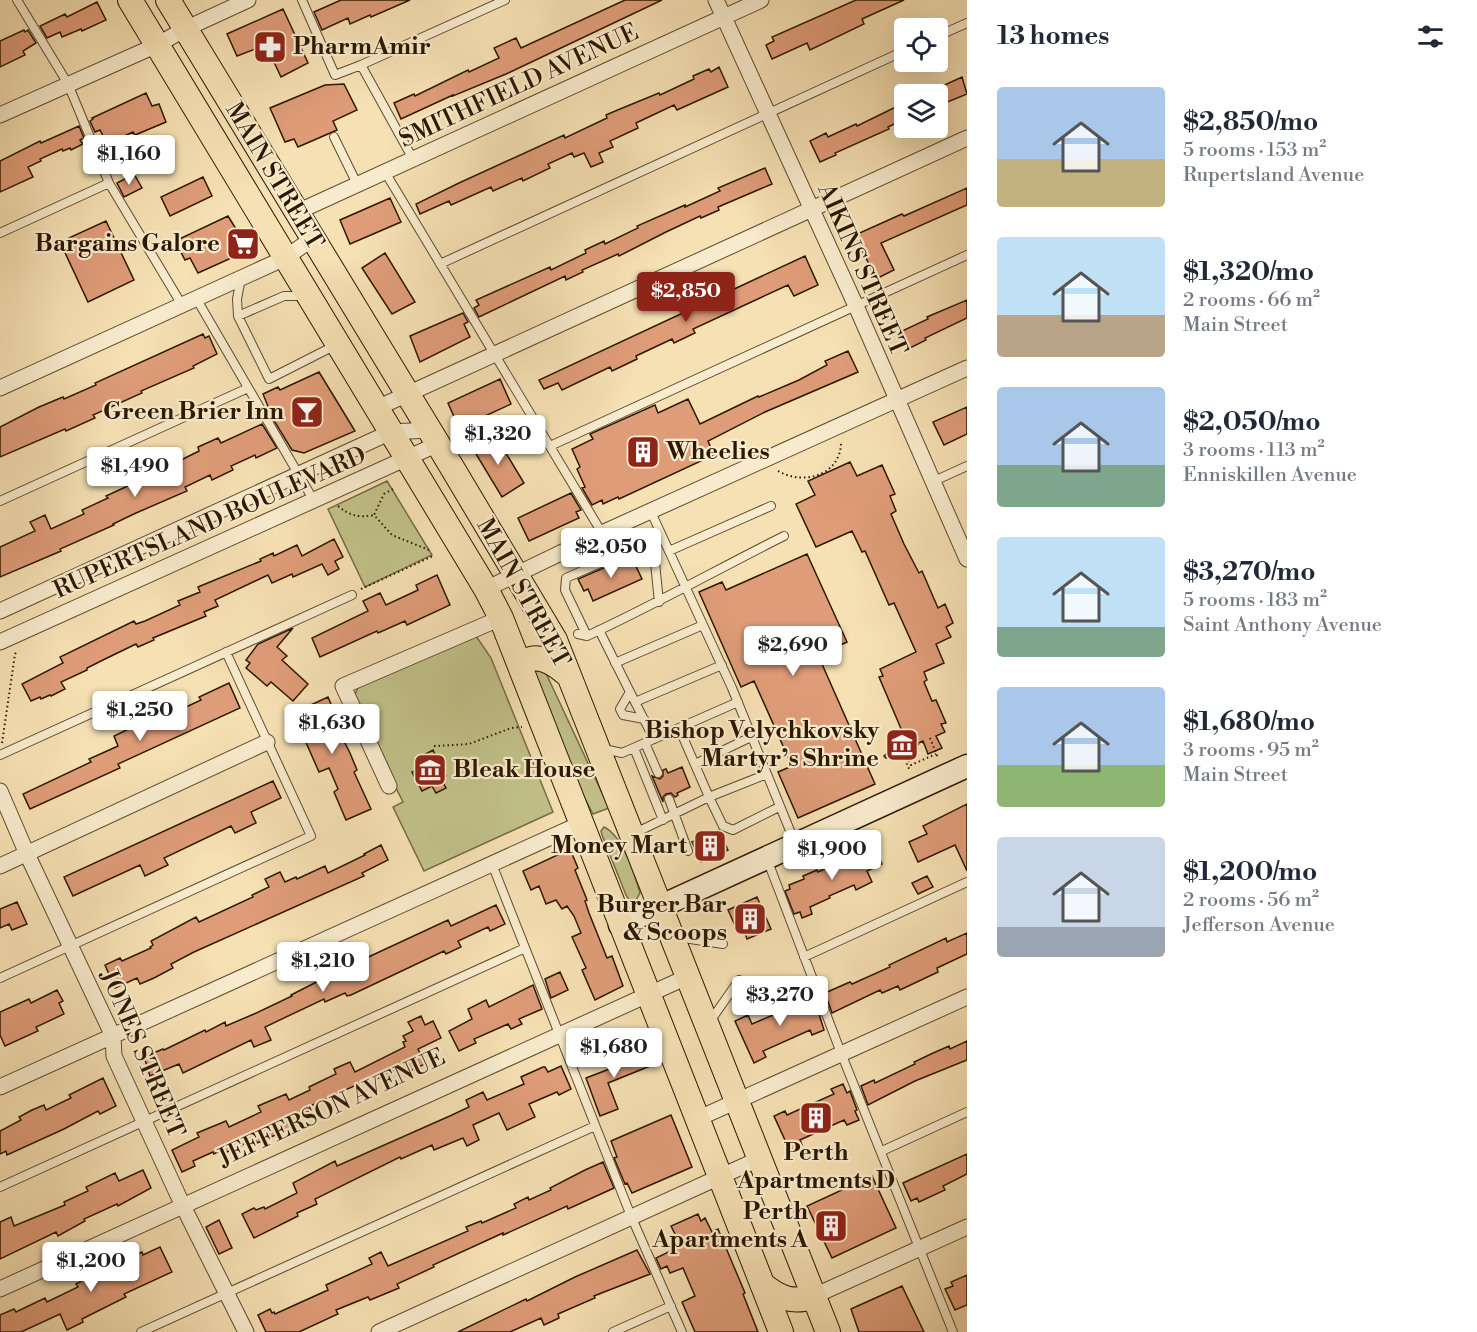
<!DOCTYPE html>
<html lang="en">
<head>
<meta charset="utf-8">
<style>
	:root { --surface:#fff; --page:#f2f2f3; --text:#1f2937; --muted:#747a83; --accent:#8f2418 }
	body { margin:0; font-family:"Libre Bodoni",serif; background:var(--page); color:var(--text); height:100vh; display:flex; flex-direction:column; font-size:22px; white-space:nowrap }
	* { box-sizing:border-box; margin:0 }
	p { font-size:20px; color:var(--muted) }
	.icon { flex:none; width:33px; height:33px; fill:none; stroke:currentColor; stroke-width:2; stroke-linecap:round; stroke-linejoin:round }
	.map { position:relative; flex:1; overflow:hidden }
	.details { display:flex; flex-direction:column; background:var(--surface); width:510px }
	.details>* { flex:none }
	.controls { position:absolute; left:894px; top:18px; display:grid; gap:12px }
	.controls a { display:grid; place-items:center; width:54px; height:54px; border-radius:6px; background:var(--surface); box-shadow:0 6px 24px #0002; font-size:30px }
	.price { position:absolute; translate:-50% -51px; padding:0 14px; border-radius:6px; background:#fff; color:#222; font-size:20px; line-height:39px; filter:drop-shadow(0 2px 3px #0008) }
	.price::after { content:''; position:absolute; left:50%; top:36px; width:18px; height:14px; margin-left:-9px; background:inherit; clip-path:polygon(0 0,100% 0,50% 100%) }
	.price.active { background:var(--accent); color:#fff }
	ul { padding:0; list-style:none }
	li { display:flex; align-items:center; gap:18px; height:150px; padding:0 30px }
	li span { display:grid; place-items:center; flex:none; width:168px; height:120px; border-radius:6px; color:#555 }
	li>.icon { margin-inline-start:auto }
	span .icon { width:72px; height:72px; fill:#fffc; stroke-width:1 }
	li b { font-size:26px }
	h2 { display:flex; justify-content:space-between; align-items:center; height:72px; padding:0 30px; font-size:26px }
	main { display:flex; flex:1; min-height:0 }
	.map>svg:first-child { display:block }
</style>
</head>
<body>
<main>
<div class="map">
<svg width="967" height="1332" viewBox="0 0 967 1332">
	<rect width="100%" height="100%" fill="#f6e1b4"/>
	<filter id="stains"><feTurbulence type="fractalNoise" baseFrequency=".00333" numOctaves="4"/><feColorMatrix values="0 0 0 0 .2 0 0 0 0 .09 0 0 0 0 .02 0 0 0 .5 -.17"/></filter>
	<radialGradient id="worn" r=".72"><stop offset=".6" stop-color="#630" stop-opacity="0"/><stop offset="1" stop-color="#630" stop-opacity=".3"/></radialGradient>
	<path fill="#c2c189" stroke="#776c44" stroke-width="1.5" d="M387,481L432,555L365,587L328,509Z
		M474,633L491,658L553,812L424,871L393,807L403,802L356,709L355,694L359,686Z
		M530,665L543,667L609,808L593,814C567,766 549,715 530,665Z
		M604,827C623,836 634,873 640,893L635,902L629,900L626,895L602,835L601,831Z"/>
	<path fill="#df9c79" stroke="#2c1700" stroke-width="1.5" d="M341,0H410L371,17L370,15L350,24L348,18L322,30L314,12Z
		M625,0H662L506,74L453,96V95L401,119L394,103L414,94L415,96L468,70L469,72L499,58L494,48L516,38L521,48Z
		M856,0H904L862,19L864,24L810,50L807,43L772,59L766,45L774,41L772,37Z
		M97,2L106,20L82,31L81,29L62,37L60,32L47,38L40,26L65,14L67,17Z
		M283,9L308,63L281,77L266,45L237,56L227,34Z
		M24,30L25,32L28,30L36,43L23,51L25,55L0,67V41Z
		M719,67L728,87L677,110L674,105L636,123L638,128L610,141L613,147L599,153L603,162L591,167L584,153L574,157L572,153L548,164L550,168L523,181L522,178L493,191L491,187L451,205L449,201L420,214L416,204L459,183L564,135L565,138L607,118L606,115L620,109L659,93L660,95L694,79L693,76L709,69L711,72Z
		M962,77L967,94L938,106V88Z
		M344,84L357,110L333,121L337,130L298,147L294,139L285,142L270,108L325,85Z
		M146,93L152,106L159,104L166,122L135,135L133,132L107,144L100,130L95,132L90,121L93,119L92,118Z
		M904,103V119L888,127L889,129L835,153L836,155L820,162L810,141L826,133L828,137L856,124L857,126Z
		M79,126L84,138L80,140L83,144L71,150L70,148L63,151L62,149L40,159L41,161L28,167L33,177L0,192V161L40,141L41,143Z
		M765,168L772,184L718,207L719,210L701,218L700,216L666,232L619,256L618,254L582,270L583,272L566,280L565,276L479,317L474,308L479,305L476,300L550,267L551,270L586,253L585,250L604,241L605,244L638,228L637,226L685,205V207L720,191L718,188Z
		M134,174L142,188L124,197L117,183Z
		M203,177L212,196L170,216L161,197Z
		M967,188V205L881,243L894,270L876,279L855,235L902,214L904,216Z
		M390,198L401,222L350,244L340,220Z
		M228,216L249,250L198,273L190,258L185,260L175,241Z
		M106,221L134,280L88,302L60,242Z
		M385,253L415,302L392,314L362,268Z
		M805,256L818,285L794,296L788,285L693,329L695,333L674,343L672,339L636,356L637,359L612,371L610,367L562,390L558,383L544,389L539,380Z
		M967,300V318L925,338L926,340L910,348L902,331L928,319L927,317Z
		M463,313L468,322L464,324L470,337L420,362L410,336Z
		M203,334L205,338L209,336L217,354L193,366L194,368L141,391L142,393L93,415L95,418L66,431L65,429L0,457V427L39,407L63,397L64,399L96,385L95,383Z
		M848,351L858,372L765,412L708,441L714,455L619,499L618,497L603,504L602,500L592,505L582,488L585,487L577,469L580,467L572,449L593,439L590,434L655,405L658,413L688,399L700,424L758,396L759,397L799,380L827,365L825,361Z
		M319,372L355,431L304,453L292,450L273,419L263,394L278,387L280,390Z
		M500,379L511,404L459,428L448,403Z
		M967,407V434L944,445L933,422Z
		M262,424L277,448L256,458L255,455L231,466L233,470L212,480L210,475L185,487L187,491L136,513L113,524L114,525L60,549L61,551L0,577V547L35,531L30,522L45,515L51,529L84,514L82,510L108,498L106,496L130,485L127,480L147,471L149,475L175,463L199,451L198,447L218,438L221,443Z
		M495,435L524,483L502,497L473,449Z
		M850,462L857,476L882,465L895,494L890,496L896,511L891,514L904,544L919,573L922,571L938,608L945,604L953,623L946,627L951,637L936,644L944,663L924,672L927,680L924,682L932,701L936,700L946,723L941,724L945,732L936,736L942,748L928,754L923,741L886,758L884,756L905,738L879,677L883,676L880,669L916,652L894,603L889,605L865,551L862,552L852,531L816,547L796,504L815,495L808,481Z
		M571,493L581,510L576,512L579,518L529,541L518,518Z
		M334,539L343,557L335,561L339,569L328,575L322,564L293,577L292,574L272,583L268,575L215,600L218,606L204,612L206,616L153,638L154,640L138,647L136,644L105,659L87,668V670L61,682L65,689L51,696L50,695L41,699L40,697L31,701L22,684L63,663L60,657L134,621L136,624L145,621L180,605L178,601L200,592L198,587L261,561L260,559L273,553L274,556L297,545L302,556Z
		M807,554L847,642L818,655L875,784L798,818L778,772L792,766L754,681L741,687L699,592L722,582L726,590Z
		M631,556L642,579L593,601L588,589L584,591L578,579Z
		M437,575L450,605L407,625L405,621L378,633L377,631L320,657L312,638L368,611L363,601L380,593L386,605L418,590L416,585Z
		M293,628L277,647L287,656L282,660L308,684L293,701L271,682L267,686L246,668L250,663L246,660L258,644Z
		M229,683L240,708L118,764L120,768L30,809L23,794L91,762L89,759L118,746L114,736L143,722L142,719L162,710L165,717L201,700L199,697Z
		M328,697L336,716L332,718L350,753L357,770L354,772L371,809L346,820L334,792L338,789L329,768L319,772L293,713Z
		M433,750L446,776L441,779L446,788L436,793L432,786L422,791L412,772L423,767L418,758Z
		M682,767L690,787L677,793L678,795L675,797L671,793L666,794L663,797V802L652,776L660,779L663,776V770L666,769L668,773Z
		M273,781L281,798L251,812L256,823L235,833L231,826L164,858L168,865L145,876L140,865L73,896L64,877Z
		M967,804V871L955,845L918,862L909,842L927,834L923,826Z
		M719,830L728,850L701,862L692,842Z
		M381,845L388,860L362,873L364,876L194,952L171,964L173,968L154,978L140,984L137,978L115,988L105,965L120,958L122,961L151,948L150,947L153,945L151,941L196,917L199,922L253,897L252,895L269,887L265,879L280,872L285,882L296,877L297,879L325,866L328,873L365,855L364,854Z
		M874,846L882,864L867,871L872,882L856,890L854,885L829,896L830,898L810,907L812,914L802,918L800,912L794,914L785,891L790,889L789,885L804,879L803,876L817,870L818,872Z
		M570,849L578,868L575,870L587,900L585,901L589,913L607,958L612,956L623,986L595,1000L582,970L586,968L572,937L581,933L574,916L567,906L562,909L556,900L546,904L539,886L531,890L523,871Z
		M927,876L933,887L918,894L912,883Z
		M757,897L771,929L747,939L743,928L737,930L728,910Z
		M17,902L27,924L12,930L9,924L0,928V909Z
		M496,905L505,924L490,931L488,927L458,941L461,947L446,954L444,951L351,995L347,996L345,993L325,1002L324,999L265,1027L271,1040L254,1047L251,1040L183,1073L179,1064L150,1076L144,1057L163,1049L164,1050L205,1030L206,1032L225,1022L226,1026L254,1014L292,996L291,995L336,972L448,920L451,926Z
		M967,933V954L937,968L938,972L900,990L898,986L882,993L880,990L832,1013L825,993L850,982L852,984L890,967L889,965L946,938L947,942Z
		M560,972L568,990L551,998L545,979Z
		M533,985L542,1009L519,1019L522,1024L511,1029L508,1024L474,1039L476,1043L459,1051L449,1031L472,1019L468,1009L486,1000L489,1007Z
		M57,990L63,1001L59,1003L64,1014L36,1027L38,1031L5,1046L0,1035V1012L29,999L31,1003Z
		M806,990L811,1000L814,998L824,1030L812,1035L810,1030L763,1051L766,1057L754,1063L735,1021L748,1015L752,1024L799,1004L795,995Z
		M421,1016L425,1025L433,1021L441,1038L418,1049L425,1064L410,1071L407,1064L377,1079L376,1076L310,1106L312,1110L297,1117L298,1120L294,1121L296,1126L257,1143L254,1139L225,1153L223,1149L214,1154L213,1152L193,1161L195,1166L182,1172L172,1150L199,1137L197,1133L226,1121L229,1127L261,1112L258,1106L286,1094L289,1100L310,1090L309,1087L336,1074L334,1069L350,1062L355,1072L405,1047L403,1042L406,1041L403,1036L413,1031L408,1022Z
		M967,1041V1060L915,1081L868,1105L861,1086L874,1080L875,1083L915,1064L914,1062L931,1054L949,1046L950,1049Z
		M642,1049L650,1066L608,1083L618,1109L600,1116L586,1078L612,1068L609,1061Z
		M561,1066L571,1089L559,1095L557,1092L529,1104L535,1117L507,1130L499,1113L473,1125L479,1140L467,1146L463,1138L434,1150L432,1145L401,1159L400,1157L315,1199L317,1204L297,1213L298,1216L254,1238L242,1214L254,1208L256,1210L264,1207L265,1209L297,1193L293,1183L335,1161L337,1166L452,1115L469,1107L466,1100L483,1092L487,1100L524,1084L521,1077L543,1067H545L548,1072Z
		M103,1078L116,1106L100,1114L98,1111L64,1129L7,1155L6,1151L0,1154V1131L21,1120L19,1117L32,1110L44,1105L46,1110L71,1098L69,1095Z
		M843,1084L847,1093L850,1091L857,1110L855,1111L859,1120L847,1125L844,1120L800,1140L802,1145L790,1151L774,1116L785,1111L787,1115L834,1094L831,1089Z
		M671,1115L692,1167L632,1193L627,1183L625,1184L614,1158L617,1157L611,1141Z
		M967,1154V1174L943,1186L945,1190L919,1202L917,1198L911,1201L903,1183Z
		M603,1162L614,1188L568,1209L567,1206L503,1235V1233L433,1265L434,1267L397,1284L399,1288L387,1293L370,1300L368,1297L336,1310L338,1314L299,1332H266L258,1315L270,1309L272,1313L274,1312L275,1314L328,1290L326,1285L372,1264L369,1258L381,1252L388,1266L468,1231L466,1227L481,1221L482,1223L516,1208L514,1204L528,1197L529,1200L551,1190L550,1188L585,1170Z
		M143,1170L151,1188L118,1206L117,1204L84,1219L85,1221L58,1236L56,1232L0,1259V1222L11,1217L14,1226L65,1205L64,1202L88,1191L86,1187L115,1173L119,1181Z
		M872,1176L896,1228L832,1258L807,1206Z
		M698,1214L701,1221L705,1218L712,1232L718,1229L745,1293L743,1294L758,1332H695L682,1302L695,1296L683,1268L670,1273L667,1266L661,1269L656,1258L681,1246L671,1226Z
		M219,1220L232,1248L219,1254L206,1227Z
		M160,1247L172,1272L124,1294L126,1297L82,1319L83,1322L67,1330L60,1314L21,1332H0V1315L14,1309L16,1312L45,1298L47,1302L78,1287L76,1284L96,1273L142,1252L143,1255Z
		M637,1250L650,1274L594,1296L595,1298L558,1314L559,1318L544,1325L541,1318L510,1332H458L526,1299L527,1301L575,1277Z
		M967,1275V1305L955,1310L945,1289L953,1286L951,1282Z
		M902,1286L924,1332H859L851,1309Z"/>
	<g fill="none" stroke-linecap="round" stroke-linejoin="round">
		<defs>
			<path id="lane" d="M17,0L68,84L109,183L182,305
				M302,0L335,75L361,65L413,159
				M938,36L967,23
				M361,65L505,0
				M334,137L357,184
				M385,172L602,533
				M0,233L109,183
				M440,264L904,51
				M241,278L237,299L238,316L269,379L336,345
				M196,298L314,501
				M238,316L284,296H304
				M550,446L967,255
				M932,482L967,466
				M0,501L248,388
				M651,512L732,688L795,843
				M669,551L771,506
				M599,630L635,702L722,665
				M578,634L587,636C654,605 718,569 784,536
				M587,636L565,590L566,578L634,548H650L655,563L659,602
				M615,663L703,625
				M630,692L620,709L623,715L644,719
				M635,702L654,739
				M679,728L709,797L723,826L733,830L779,807
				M645,743L658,773
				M634,748L663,820
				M604,749L622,753L738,702
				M0,755L352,595
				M695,764L751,737
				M669,799L688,851
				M635,833L709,797L767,774
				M767,859L841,1053L953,1332
				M492,864L631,1216L682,1332
				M677,937L723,944
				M804,957L967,882
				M0,978L311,836L226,652
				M711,1020L739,980
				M882,1151L967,1112
				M0,1187L525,948
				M141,1332L595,1126
				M613,1332L671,1306"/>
			<path id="street" d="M716,0L856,306L967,559
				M0,115L157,45L185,29L248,0
				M295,213L761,0
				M0,388L285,258L312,239
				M377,408L967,138
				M486,589L602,533L967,368
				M0,611L391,432L429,430
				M0,642L438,444
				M389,786L343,686L501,618
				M0,791L27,854L113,1036L114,1056L183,1206L246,1332
				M0,866L267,742
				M0,1087L582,823
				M697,1119L967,997
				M0,1289L687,977
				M814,1296L967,1227
				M379,1332L759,1159"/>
			<path id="secondary" d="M620,925L967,766"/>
			<path id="primary" d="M130,0L486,589L501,618L781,1332
				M168,0L438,444L555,640L828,1332
				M520,666C534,649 555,664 568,675
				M762,1284C779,1298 793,1304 814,1296"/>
		</defs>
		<use href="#lane" stroke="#5e4a2d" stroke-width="10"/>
		<use href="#street" stroke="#5e4a2d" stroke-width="17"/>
		<use href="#secondary" stroke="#2c1700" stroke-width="25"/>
		<use href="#primary" stroke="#2c1700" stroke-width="26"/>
		<path stroke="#2c1700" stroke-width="2" stroke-dasharray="1.5 3" stroke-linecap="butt" d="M778,471C804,486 841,475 841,442
			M393,489L384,494L374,515L392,535L429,550
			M338,506C350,516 359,518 374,515
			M361,589L433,556
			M930,738L938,758
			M923,742L904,751L911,765L936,754
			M2,743L15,654L17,651
			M434,746L469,744L511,728L522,727
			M901,751L910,771"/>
		<use href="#lane" stroke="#f9ecce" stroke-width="8"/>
		<use href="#street" stroke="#f9ecce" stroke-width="15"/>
		<use href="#secondary" stroke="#f9ecce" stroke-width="22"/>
		<use href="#primary" stroke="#f6e1b4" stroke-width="24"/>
	</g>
	<defs>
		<symbol id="pharmacy-square" viewBox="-11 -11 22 22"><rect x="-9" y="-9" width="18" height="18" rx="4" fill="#8f2418" stroke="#f9ecce"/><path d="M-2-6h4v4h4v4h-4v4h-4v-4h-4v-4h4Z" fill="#fff"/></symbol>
		<symbol id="supermarket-square" viewBox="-11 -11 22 22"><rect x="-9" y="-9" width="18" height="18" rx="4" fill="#8f2418" stroke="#f9ecce"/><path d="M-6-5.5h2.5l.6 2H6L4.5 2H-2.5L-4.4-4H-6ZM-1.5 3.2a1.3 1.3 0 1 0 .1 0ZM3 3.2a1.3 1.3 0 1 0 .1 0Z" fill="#fff"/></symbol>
		<symbol id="bar-square" viewBox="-11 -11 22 22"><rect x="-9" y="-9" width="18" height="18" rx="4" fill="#8f2418" stroke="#f9ecce"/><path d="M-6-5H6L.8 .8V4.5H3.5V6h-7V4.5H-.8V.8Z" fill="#fff"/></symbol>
		<symbol id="building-square" viewBox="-11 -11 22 22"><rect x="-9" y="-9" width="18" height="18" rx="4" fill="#8f2418" stroke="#f9ecce"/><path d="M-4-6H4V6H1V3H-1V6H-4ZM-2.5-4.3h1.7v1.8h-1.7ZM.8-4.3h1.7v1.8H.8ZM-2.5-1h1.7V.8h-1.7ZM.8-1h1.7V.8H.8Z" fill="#fff"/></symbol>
		<symbol id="museum-square" viewBox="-11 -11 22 22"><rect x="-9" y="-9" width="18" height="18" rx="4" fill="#8f2418" stroke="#f9ecce"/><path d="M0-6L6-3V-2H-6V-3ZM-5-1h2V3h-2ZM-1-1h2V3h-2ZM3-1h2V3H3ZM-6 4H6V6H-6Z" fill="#fff"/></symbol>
	</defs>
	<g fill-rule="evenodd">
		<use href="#pharmacy-square" x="251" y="28" width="38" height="38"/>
		<use href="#supermarket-square" x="224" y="225" width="38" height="38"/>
		<use href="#bar-square" x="288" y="393" width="38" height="38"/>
		<use href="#building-square" x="624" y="433" width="38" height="38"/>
		<use href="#museum-square" x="883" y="726" width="38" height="38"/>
		<use href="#museum-square" x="411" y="751" width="38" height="38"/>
		<use href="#building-square" x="691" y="827" width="38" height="38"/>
		<use href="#building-square" x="731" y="900" width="38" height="38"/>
		<use href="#building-square" x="797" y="1099" width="38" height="38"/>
		<use href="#building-square" x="812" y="1207" width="38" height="38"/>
	</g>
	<g text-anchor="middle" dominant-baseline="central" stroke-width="4.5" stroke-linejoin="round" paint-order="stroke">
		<g font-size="24" font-weight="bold" fill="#2c1700" stroke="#f9ecce" text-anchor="end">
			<text x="293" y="47" text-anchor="start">PharmAmir</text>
			<text x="220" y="244">Bargains Galore</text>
			<text x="284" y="412">Green Brier Inn</text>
			<text x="666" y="452" text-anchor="start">Wheelies</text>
			<text x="879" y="731">Bishop Velychkovsky<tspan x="879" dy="28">Martyr’s Shrine</tspan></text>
			<text x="453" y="770" text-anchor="start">Bleak House</text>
			<text x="687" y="846">Money Mart</text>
			<text x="727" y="905">Burger Bar<tspan x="727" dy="28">&amp; Scoops</tspan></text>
			<text x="816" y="1153" text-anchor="middle">Perth<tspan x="816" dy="28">Apartments D</tspan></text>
			<text x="808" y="1212">Perth<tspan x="808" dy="28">Apartments A</tspan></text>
		</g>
		<g font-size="24" fill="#2c1700" stroke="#f9ecce">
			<text transform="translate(519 86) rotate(-25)">SMITHFIELD AVENUE</text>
			<text transform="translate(274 176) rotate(59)">MAIN STREET</text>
			<text transform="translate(862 270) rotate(66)">AIKINS STREET</text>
			<text transform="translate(210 523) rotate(-24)">RUPERTSLAND BOULEVARD</text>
			<text transform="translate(523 593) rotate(61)">MAIN STREET</text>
			<text transform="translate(142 1054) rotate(67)">JONES STREET</text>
			<text transform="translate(332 1108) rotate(-25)">JEFFERSON AVENUE</text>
		</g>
	</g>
	<rect width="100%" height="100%" filter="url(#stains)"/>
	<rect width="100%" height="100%" fill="url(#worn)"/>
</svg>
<div class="controls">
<a><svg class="icon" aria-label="locate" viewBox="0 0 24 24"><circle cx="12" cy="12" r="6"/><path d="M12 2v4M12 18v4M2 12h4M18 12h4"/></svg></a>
<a><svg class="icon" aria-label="layers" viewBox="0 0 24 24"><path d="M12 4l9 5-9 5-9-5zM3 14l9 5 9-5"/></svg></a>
</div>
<b class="price" style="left:129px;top:186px">$1,160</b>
<b class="price active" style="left:686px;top:323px">$2,850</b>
<b class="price" style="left:498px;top:466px">$1,320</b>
<b class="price" style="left:135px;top:498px">$1,490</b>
<b class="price" style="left:611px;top:579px">$2,050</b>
<b class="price" style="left:793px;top:677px">$2,690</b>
<b class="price" style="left:140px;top:742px">$1,250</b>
<b class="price" style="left:332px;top:755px">$1,630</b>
<b class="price" style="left:832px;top:881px">$1,900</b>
<b class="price" style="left:323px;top:993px">$1,210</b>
<b class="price" style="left:780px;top:1027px">$3,270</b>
<b class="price" style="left:614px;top:1079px">$1,680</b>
<b class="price" style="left:91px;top:1293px">$1,200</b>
</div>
<section class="details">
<h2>13 homes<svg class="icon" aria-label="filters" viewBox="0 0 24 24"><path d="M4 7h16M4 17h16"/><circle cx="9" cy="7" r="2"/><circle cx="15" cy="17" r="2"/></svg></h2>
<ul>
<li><span style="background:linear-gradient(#a9c7e8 60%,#c2b280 0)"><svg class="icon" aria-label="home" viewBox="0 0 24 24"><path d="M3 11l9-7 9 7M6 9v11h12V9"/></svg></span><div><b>$2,850/mo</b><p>5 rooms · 153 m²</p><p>Rupertsland Avenue</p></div></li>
<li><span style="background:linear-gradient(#bfe0f5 65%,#b9a48a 0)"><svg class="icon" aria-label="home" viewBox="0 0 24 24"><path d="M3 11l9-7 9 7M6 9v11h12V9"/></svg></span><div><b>$1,320/mo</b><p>2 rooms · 66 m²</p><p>Main Street</p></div></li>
<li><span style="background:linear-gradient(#a9c7e8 65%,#7fa58c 0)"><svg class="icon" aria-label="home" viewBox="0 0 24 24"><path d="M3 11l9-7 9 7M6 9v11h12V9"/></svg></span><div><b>$2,050/mo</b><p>3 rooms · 113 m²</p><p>Enniskillen Avenue</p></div></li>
<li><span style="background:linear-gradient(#bfe0f5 75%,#7fa58c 0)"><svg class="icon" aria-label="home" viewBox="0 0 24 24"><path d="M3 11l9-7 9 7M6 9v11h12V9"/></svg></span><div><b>$3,270/mo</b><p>5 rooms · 183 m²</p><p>Saint Anthony Avenue</p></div></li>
<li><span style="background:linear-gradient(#a9c7e8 65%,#8fb573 0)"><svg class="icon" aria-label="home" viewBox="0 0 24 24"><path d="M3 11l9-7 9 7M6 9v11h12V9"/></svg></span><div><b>$1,680/mo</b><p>3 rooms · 95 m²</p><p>Main Street</p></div></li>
<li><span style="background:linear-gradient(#c9d6e8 75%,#9aa5b1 0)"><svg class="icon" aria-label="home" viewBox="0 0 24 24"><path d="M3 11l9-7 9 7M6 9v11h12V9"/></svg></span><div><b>$1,200/mo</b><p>2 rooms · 56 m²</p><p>Jefferson Avenue</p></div></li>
</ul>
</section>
</main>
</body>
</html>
